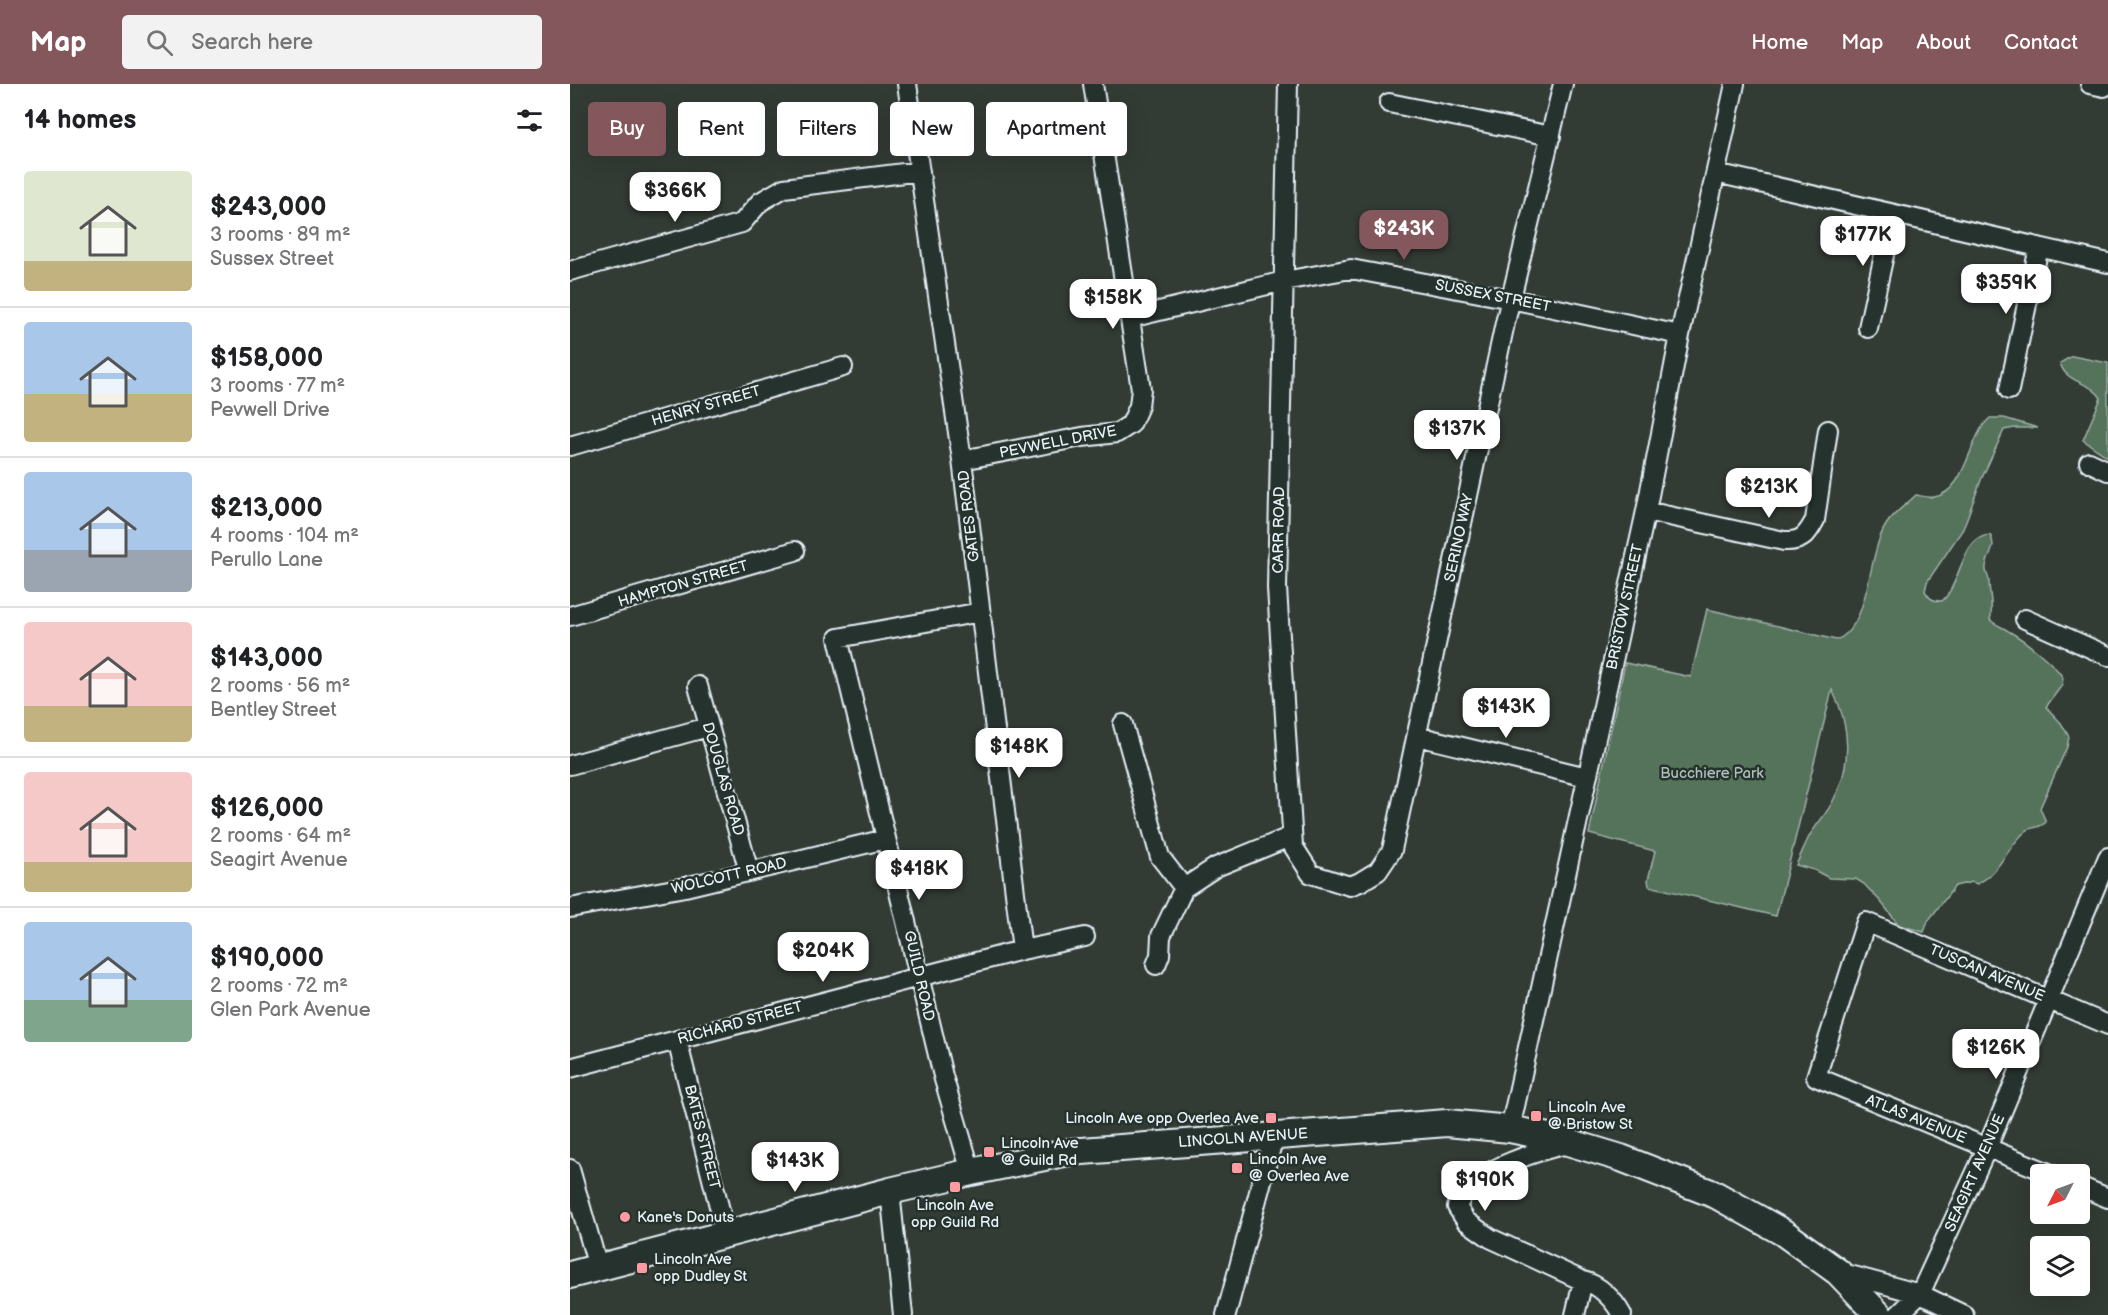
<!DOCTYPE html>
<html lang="en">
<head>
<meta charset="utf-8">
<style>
	:root { --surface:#fff; --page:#f2f2f2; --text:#202124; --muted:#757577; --line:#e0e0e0; --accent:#84575d }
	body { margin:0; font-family:"Balsamiq Sans",sans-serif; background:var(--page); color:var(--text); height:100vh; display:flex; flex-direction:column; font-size:22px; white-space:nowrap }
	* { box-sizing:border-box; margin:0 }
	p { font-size:20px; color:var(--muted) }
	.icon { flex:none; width:33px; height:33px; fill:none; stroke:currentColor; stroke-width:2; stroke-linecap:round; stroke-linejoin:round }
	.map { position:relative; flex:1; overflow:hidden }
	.details { display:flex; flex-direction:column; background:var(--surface); width:570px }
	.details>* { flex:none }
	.top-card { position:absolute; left:18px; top:18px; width:570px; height:54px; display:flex; gap:12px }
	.needle { width:39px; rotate:228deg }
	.tools { position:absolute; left:1460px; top:1080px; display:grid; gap:12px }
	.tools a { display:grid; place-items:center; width:60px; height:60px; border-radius:6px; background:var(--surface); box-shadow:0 6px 24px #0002; font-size:30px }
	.price { position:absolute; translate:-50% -51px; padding:0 14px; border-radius:12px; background:#fff; color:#222; font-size:20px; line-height:39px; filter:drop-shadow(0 2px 3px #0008) }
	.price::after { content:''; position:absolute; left:50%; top:36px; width:18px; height:14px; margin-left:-9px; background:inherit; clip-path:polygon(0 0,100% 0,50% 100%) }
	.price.on { background:var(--accent); color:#fff }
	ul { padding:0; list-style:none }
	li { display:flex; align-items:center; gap:18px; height:150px; padding:0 24px }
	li+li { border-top:2px solid var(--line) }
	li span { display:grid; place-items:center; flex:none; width:168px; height:120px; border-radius:6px; color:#555 }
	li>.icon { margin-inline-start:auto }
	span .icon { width:72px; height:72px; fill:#fffc; stroke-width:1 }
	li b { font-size:26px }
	h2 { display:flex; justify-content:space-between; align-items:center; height:72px; padding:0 24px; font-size:26px }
	.chip { padding:0 21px; border-radius:6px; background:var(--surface); box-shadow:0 6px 24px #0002; font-size:21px; line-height:54px }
	.chip.on { background:var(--accent); color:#fff }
	header { display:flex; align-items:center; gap:36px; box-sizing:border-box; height:84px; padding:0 30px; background:var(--accent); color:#fff }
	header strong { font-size:28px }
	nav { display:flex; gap:33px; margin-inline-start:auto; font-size:21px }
	.search { width:420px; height:54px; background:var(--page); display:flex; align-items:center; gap:15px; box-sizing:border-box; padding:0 21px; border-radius:6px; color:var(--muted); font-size:22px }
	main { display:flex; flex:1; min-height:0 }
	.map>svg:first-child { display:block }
</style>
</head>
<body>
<header>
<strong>Map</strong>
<div class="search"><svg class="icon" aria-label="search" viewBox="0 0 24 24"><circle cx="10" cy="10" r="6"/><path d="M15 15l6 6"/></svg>Search here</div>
<nav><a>Home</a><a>Map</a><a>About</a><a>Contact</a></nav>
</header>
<main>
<section class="details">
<h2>14 homes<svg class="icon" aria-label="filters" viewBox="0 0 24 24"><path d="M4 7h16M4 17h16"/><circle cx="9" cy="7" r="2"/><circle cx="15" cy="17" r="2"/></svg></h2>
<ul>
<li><span style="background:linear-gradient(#dfe7d0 75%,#c2b280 0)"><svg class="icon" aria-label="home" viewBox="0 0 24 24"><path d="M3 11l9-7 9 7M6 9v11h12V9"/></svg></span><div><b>$243,000</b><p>3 rooms · 89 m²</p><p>Sussex Street</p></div></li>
<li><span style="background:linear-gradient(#a9c7e8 60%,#c2b280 0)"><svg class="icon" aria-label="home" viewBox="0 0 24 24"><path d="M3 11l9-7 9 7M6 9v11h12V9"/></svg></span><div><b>$158,000</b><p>3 rooms · 77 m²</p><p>Pevwell Drive</p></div></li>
<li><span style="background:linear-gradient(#a9c7e8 65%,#9aa5b1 0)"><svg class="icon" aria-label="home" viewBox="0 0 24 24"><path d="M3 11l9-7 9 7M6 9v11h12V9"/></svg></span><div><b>$213,000</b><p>4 rooms · 104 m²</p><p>Perullo Lane</p></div></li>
<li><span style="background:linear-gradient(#f6c9c9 70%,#c2b280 0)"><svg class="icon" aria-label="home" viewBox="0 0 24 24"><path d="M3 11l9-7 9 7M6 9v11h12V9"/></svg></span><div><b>$143,000</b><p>2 rooms · 56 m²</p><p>Bentley Street</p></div></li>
<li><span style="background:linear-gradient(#f6c9c9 75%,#c2b280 0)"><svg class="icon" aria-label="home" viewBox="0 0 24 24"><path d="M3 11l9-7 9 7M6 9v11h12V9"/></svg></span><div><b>$126,000</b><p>2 rooms · 64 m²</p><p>Seagirt Avenue</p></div></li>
<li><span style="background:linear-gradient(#a9c7e8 65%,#7fa58c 0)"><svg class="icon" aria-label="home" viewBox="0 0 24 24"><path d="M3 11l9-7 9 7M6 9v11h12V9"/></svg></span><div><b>$190,000</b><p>2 rooms · 72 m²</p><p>Glen Park Avenue</p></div></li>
</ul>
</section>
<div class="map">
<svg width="1538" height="1231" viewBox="0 0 1538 1231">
	<rect width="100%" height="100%" fill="#333b35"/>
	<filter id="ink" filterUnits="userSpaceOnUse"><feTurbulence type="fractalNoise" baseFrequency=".0167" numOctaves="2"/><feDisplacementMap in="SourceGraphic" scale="12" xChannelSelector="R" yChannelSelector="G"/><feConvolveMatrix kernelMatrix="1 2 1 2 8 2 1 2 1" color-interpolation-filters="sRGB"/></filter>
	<g filter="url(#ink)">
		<path fill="#55725a" stroke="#9eb2a9" stroke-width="1.5" d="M1502,272L1538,279V373L1513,356L1531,314C1521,297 1496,300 1490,279Z
			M1420,334H1434L1468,344H1445L1434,346L1411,396L1393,445L1357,498L1355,507C1360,515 1362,517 1372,517C1391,501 1391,452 1420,451C1428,464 1417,471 1416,483C1415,489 1419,492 1419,497C1419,510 1424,524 1420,536C1427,542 1433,543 1440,548C1453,555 1486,581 1493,594L1492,601L1476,623L1491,639L1499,653L1497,663L1470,724L1476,738C1470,745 1461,742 1455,748C1437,763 1430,789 1407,800L1402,798L1385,802L1358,837L1354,848L1329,841L1311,818L1294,800L1286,795L1259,794L1244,786L1226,781C1231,771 1235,760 1240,751C1247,740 1257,729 1263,717C1282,682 1281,641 1262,606L1206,832L1079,802L1078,796L1085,767L1019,750L1055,579L1121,593L1137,525L1266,556C1301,543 1297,470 1316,441C1323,429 1336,421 1346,411C1352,412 1358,414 1364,413C1397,408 1398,352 1420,334Z"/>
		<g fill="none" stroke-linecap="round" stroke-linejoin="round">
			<defs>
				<path id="minor" d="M337,0L392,376L452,866
					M718,0L707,504L723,762L741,790L780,802L790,798L808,787L822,766L935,239L993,0
					M1520,0L1534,3
					M819,19L981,52
					M1146,89L1538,179
					M0,187L172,139L190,118L214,104L350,87
					M560,234L714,197L781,185L941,215L1110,251
					M1298,244L1323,130
					M1439,306L1469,163
					M0,362L273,283
					M392,376L512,353L547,349L561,340L569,322L571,305L523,0
					M1519,378L1538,387
					M1076,427L1214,457C1232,458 1237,451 1245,436L1258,346
					M0,532L225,467
					M1455,535L1538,572
					M128,602L179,788
					M553,640L590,773L614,804L646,783L722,752
					M847,652L1017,693
					M0,681L138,643
					M0,824L115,803L316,755
					M586,881L590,871L591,852L614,804
					M107,956L156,1150
					M0,984L452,866L515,853
					M940,1045L1076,427L1110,251L1165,0
					M998,1060C970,1066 909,1085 893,1110C891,1114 889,1119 887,1123L896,1137L920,1154L1013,1197C1029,1200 1044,1216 1052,1231
					M0,1085L28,1183
					M401,1088L373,992L268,554L411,528
					M1481,1090L1246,993L1296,838L1538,941
					M1509,1102L1538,1114
					M320,1107L333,1231
					M1269,1188L1350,1210L1394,1231
					M656,1231L704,1052
					M1005,1231L1013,1197
					M1328,1231L1350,1210L1417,1064L1538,773"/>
				<path id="secondary" d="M0,1191L320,1107L401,1088L499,1068L877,1039L940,1045L988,1055L1051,1074L1146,1111L1214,1149L1268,1188L1309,1231"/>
			</defs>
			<use href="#minor" stroke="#e8f1f8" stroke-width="22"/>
			<use href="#secondary" stroke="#e8f1f8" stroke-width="30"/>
			<use href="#minor" stroke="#26332d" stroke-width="18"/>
			<use href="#secondary" stroke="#26332d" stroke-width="26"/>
		</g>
	</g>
	<g fill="#ff9aa2" stroke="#26332d" stroke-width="2">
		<rect x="960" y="1026" width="12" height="12" rx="3"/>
		<rect x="695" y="1028" width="12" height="12" rx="3"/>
		<rect x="413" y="1062" width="12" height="12" rx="3"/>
		<rect x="661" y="1078" width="12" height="12" rx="3"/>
		<rect x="379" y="1097" width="12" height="12" rx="3"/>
		<circle cx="55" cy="1133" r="6"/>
		<rect x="66" y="1178" width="12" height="12" rx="3"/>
	</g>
	<g text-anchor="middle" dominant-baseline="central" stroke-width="5" stroke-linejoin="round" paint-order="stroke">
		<g font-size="15" fill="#e8f1f8" stroke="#26332d">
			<text transform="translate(923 212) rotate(11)">SUSSEX STREET</text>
			<text transform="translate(136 322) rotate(-16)">HENRY STREET</text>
			<text transform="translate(488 358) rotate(-11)">PEVWELL DRIVE</text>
			<text transform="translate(399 432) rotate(-97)">GATES ROAD</text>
			<text transform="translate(709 446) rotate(-89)">CARR ROAD</text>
			<text transform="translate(889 454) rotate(-78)">SERINO WAY</text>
			<text transform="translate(113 500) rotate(-16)">HAMPTON STREET</text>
			<text transform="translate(1055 523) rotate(-78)">BRISTOW STREET</text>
			<text transform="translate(153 695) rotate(74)">DOUGLAS ROAD</text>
			<text transform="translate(159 792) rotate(-13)">WOLCOTT ROAD</text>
			<text transform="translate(1417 889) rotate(23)">TUSCAN AVENUE</text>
			<text transform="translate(349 892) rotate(77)">GUILD ROAD</text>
			<text transform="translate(170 939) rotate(-15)">RICHARD STREET</text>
			<text transform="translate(1346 1035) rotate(22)">ATLAS AVENUE</text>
			<text transform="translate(132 1053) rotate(76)">BATES STREET</text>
			<text transform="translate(673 1054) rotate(-4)">LINCOLN AVENUE</text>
			<text transform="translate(1405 1089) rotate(-66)">SEAGIRT AVENUE</text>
		</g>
		<g font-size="15" fill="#adbeb9" stroke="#26332d">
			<text x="1142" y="689">Bucchiere Park</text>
		</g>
		<g font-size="15" fill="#e8f1f8" stroke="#26332d" text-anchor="start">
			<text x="978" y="1023">Lincoln Ave<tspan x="978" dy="17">@ Bristow St</tspan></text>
			<text x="689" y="1034" text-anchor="end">Lincoln Ave opp Overlea Ave</text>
			<text x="431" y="1059">Lincoln Ave<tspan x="431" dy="17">@ Guild Rd</tspan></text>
			<text x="679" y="1075">Lincoln Ave<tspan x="679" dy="17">@ Overlea Ave</tspan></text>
			<text x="385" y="1121" text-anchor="middle">Lincoln Ave<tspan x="385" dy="17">opp Guild Rd</tspan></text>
			<text x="67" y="1133">Kane's Donuts</text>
			<text x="84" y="1175">Lincoln Ave<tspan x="84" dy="17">opp Dudley St</tspan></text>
		</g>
	</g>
</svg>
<div class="tools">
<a><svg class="needle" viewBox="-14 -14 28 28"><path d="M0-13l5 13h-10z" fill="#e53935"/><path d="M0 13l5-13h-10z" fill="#757577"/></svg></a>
<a><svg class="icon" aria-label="layers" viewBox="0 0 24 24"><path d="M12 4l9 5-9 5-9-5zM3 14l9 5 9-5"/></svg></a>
</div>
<b class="price" style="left:105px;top:139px">$366K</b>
<b class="price on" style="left:834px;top:177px">$243K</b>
<b class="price" style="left:1293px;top:183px">$177K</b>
<b class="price" style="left:1436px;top:231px">$359K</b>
<b class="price" style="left:543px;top:246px">$158K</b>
<b class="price" style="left:887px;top:377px">$137K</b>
<b class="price" style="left:1199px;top:435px">$213K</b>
<b class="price" style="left:936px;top:655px">$143K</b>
<b class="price" style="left:449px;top:695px">$148K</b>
<b class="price" style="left:349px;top:817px">$418K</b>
<b class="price" style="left:253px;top:899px">$204K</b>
<b class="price" style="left:1426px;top:996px">$126K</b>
<b class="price" style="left:225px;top:1109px">$143K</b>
<b class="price" style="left:915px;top:1128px">$190K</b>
<div class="top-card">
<a class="chip on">Buy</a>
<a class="chip">Rent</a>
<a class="chip">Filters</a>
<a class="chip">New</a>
<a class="chip">Apartment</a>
</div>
</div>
</main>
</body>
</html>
